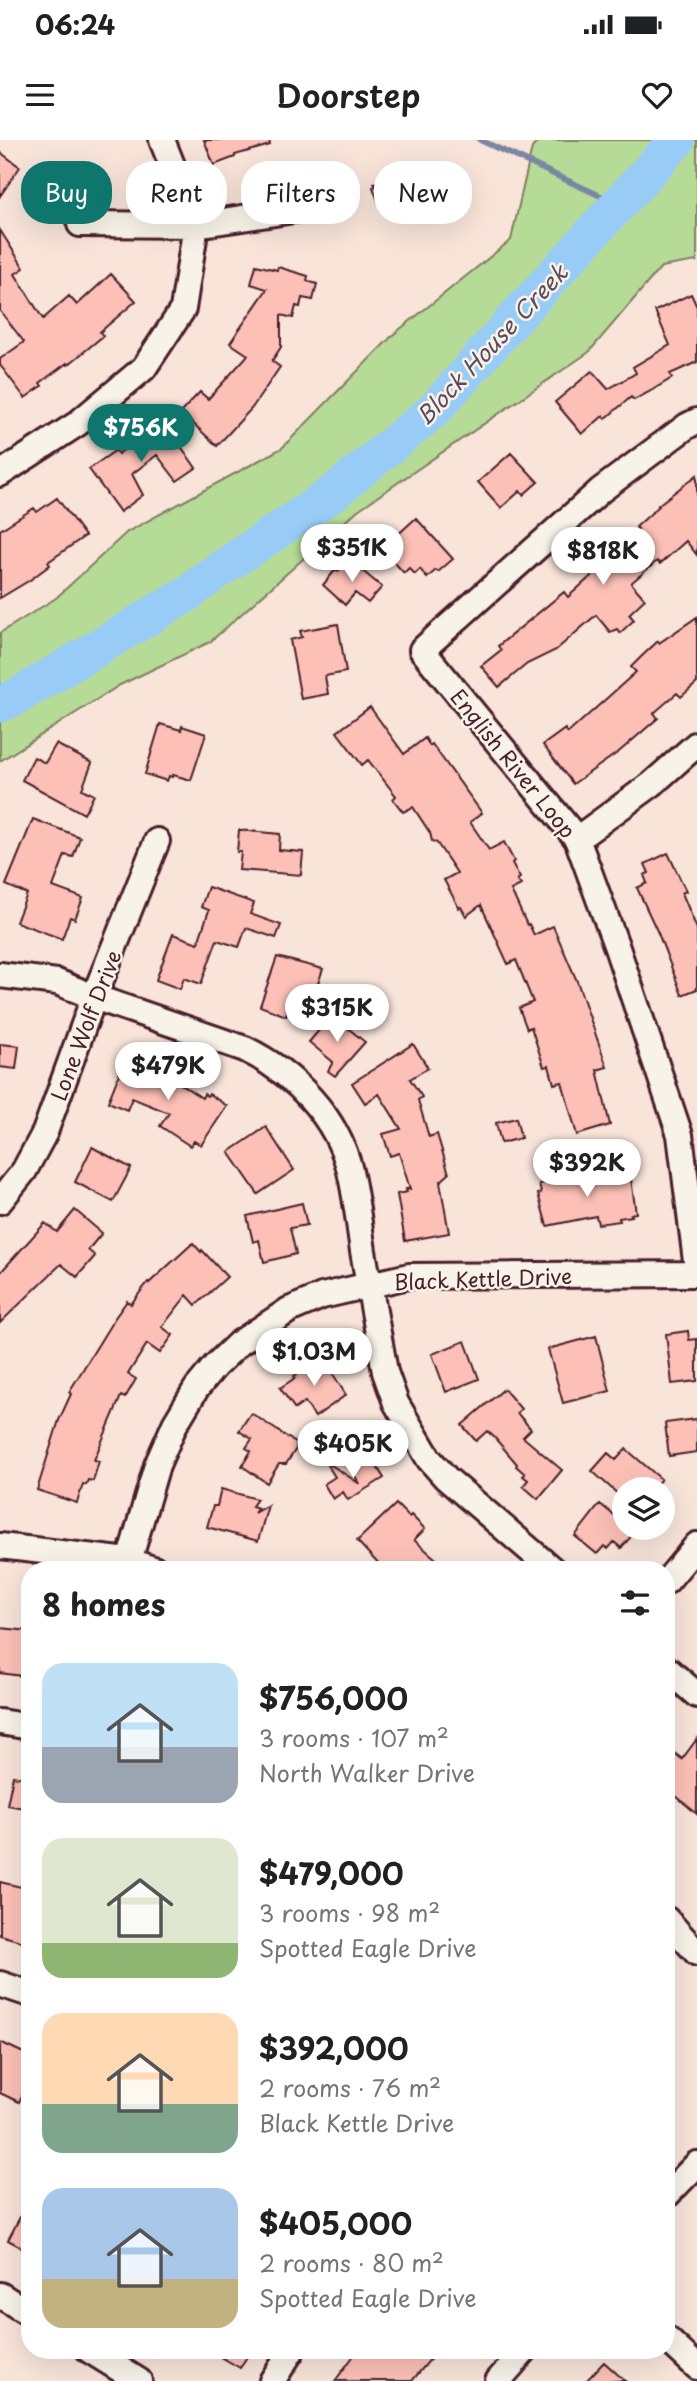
<!DOCTYPE html>
<html lang="en">
<head>
<meta charset="utf-8">
<style>
	:root { --surface:#fff; --page:#f6f6f6; --text:#202124; --muted:#757577; --accent:#0f766e }
	body { margin:0; font-family:"Playpen Sans",sans-serif; background:var(--page); color:var(--text); height:100vh; display:flex; flex-direction:column; font-size:26px; white-space:nowrap }
	* { box-sizing:border-box; margin:0 }
	p { font-size:23px; color:var(--muted) }
	.icon { flex:none; width:38px; height:38px; fill:none; stroke:currentColor; stroke-width:2; stroke-linecap:round; stroke-linejoin:round }
	.map { position:relative; flex:1; overflow:hidden }
	.details { position:absolute; left:21px; top:1421px; width:654px; height:798px; display:flex; flex-direction:column; background:var(--surface); border-radius:28px; box-shadow:0 7px 28px #0002 }
	.details>* { flex:none }
	.banner { position:absolute; left:21px; top:21px; width:656px; height:63px; display:flex; gap:14px }
	.tools { position:absolute; left:612px; top:1337px; display:grid; gap:14px }
	.tools a { display:grid; place-items:center; width:63px; height:63px; border-radius:50%; background:var(--surface); box-shadow:0 7px 28px #0002; font-size:35px }
	.price { position:absolute; translate:-50% -60px; padding:0 16px; border-radius:24px; background:#fff; color:#222; font-size:23px; line-height:46px; filter:drop-shadow(0 2px 4px #0008) }
	.price::after { content:''; position:absolute; left:50%; top:42px; width:21px; height:16px; margin-left:-10px; background:inherit; clip-path:polygon(0 0,100% 0,50% 100%) }
	.price.active { background:var(--accent); color:#fff }
	ul { padding:0; list-style:none }
	li { display:flex; align-items:center; gap:21px; height:175px; padding:0 21px }
	li span { display:grid; place-items:center; flex:none; width:196px; height:140px; border-radius:21px; color:#555 }
	li>.icon { margin-inline-start:auto }
	span .icon { width:84px; height:84px; fill:#fffc; stroke-width:1 }
	li b { font-size:30px }
	h2 { display:flex; justify-content:space-between; align-items:center; height:84px; padding:0 21px; font-size:30px }
	.pill { padding:0 24px; border-radius:28px; background:var(--surface); box-shadow:0 7px 28px #0002; font-size:24px; line-height:63px }
	.pill.active { background:var(--accent); color:#fff }
	.status { display:flex; justify-content:space-between; align-items:center; height:49px; padding:0 35px; background:var(--surface); direction:ltr }
	.status svg { height:19px; fill:currentColor }
	header { display:flex; justify-content:space-between; align-items:center; height:91px; padding:0 21px; background:var(--surface); font-size:32px; font-weight:600 }
	.map>svg:first-child { display:block }
</style>
</head>
<body>
<div class="status"><b>06:24</b><svg viewBox="0 0 49 12"><path d="M0 12V9h3v3zM5 12V6h3v6zM10 12V3h3v9zM15 12V0h3v12zM26 1h20v11H26zM47 4h2v5h-2z"/></svg></div>
<header><svg class="icon" aria-label="menu" viewBox="0 0 24 24"><path d="M4 6h16M4 12h16M4 18h16"/></svg>Doorstep<svg class="icon" aria-label="heart" viewBox="0 0 24 24"><path d="M12 20l-8-8c-3-5 5-10 8-4 3-6 11-1 8 4z"/></svg></header>
<div class="map">
<svg width="697" height="2241" viewBox="0 0 697 2241">
	<rect width="100%" height="100%" fill="#f8e4d9"/>
	<filter id="ink" filterUnits="userSpaceOnUse"><feTurbulence type="fractalNoise" baseFrequency=".0143" numOctaves="2"/><feDisplacementMap in="SourceGraphic" scale="14" xChannelSelector="R" yChannelSelector="G"/><feConvolveMatrix kernelMatrix="1 2 1 2 8 2 1 2 1" color-interpolation-filters="sRGB"/></filter>
	<g filter="url(#ink)">
		<path fill="#b6db96" stroke="#807d60" stroke-width="2" d="M539,0H697V121L661,127L589,212L358,370L210,502L120,545L0,621V493L56,458L127,392L282,308L394,194L511,100L532,8Z"/>
		<g fill="none" stroke-linecap="round" stroke-linejoin="round">
			<path stroke="#7987a5" stroke-width="6" d="M480,0L618,64"/>
			<path stroke="#98ccf6" stroke-width="37" d="M0,564L16,557L187,454L213,434L332,354L434,270L525,167L677,0"/>
		</g>
		<path fill="#fcc0b6" stroke="#4a1f2b" stroke-width="2" d="M204,0H269L270,5L235,15V17L214,25Z
			M0,12L20,27L0,56Z
			M403,32L410,50L402,52L405,60L381,69L373,47L376,46L374,43Z
			M0,90L24,128L15,134L43,179L69,156L77,165L111,134L136,161L100,192L103,196L68,225L67,223L40,243L42,246L25,258L0,225V219L24,202L0,171Z
			M256,125L277,130L278,127L308,136L307,141L317,144L313,160L302,158L300,167L296,166L293,178L281,175V207L272,221L280,227L252,268L217,306L181,272L200,252L208,259L248,215L230,203L267,149L251,144Z
			M691,154L697,167V222L670,234L672,238L649,252L634,260L631,257L605,279L603,276L582,294L555,262L592,231L608,249L636,233L633,227L670,205L655,171Z
			M160,276L196,328L177,341L157,315L132,334L143,355L120,372L89,329L116,310L118,314L151,290L147,285Z
			M511,313L538,342L523,355L520,351L501,368L478,342Z
			M697,335V415L686,401L660,424L657,421L631,443L645,459L629,474L634,480L620,493L617,489L610,492L596,475L556,510L527,524L499,547L481,526L501,510L498,506L564,452L568,457L630,401L627,399L638,389L636,387L659,366L658,365Z
			M57,358L85,396L48,422L50,425L30,440L0,458V390L34,368L37,372Z
			M416,378L453,419L438,432L436,430L427,438L420,429L415,434L409,428L404,433L382,409Z
			M348,419L382,447L368,463L355,453L345,465L323,445L336,429L338,431Z
			M697,477V543L681,557L677,553L654,573L658,578L620,611L573,644L543,605L565,589L568,593L636,532L631,527L641,517L658,501L659,503Z
			M338,484L346,532L325,536L328,554L301,559L290,500L302,497L300,491Z
			M370,567L404,614L425,598L430,606L432,604L482,673L470,682L489,710L504,702L514,721L512,723L520,738L517,740L521,745L511,750L527,785L529,784L534,795L553,786L577,841L607,927L597,930L610,985L577,995L562,942L554,944L549,926L544,927L531,887L527,889L519,868L533,862L516,820L508,824L481,765L466,776L461,767L459,768L444,740L457,733L437,703L432,701L430,693L413,667L403,672L393,659L396,656L368,620L362,625L337,592Z
			M160,584L181,590L182,586L206,594L191,640L173,635L172,637L169,636L167,641L145,634Z
			M56,604L92,623L82,649L94,655L84,674L22,640L34,617L45,623Z
			M33,679L80,697L73,717L65,715L53,747L83,758L75,779L70,777L62,799L16,782L27,754L6,745Z
			M239,690L280,694L279,710L303,712L301,735L239,730L241,712H237Z
			M668,713L686,751L682,753L697,789V849L682,855L658,793L637,748L647,743L644,735L649,733L645,724Z
			M208,747L254,763L250,774L281,785L276,798L246,788L239,807L217,800L201,844L184,838L180,849L156,840L173,794L198,803L209,770L201,767Z
			M277,817L323,829L307,875L288,868L286,876L260,866Z
			M332,875L365,902L335,936L328,931L333,922L309,902Z
			M0,904L19,906L16,929L0,927Z
			M413,904L428,928L410,939L422,957L418,960L429,997L437,994L449,1034L440,1042L449,1093L405,1101L397,1054L407,1052L406,1049H410L399,1013L390,1016L383,994L401,989L379,954L365,963L352,943Z
			M139,921L158,929L202,958L204,954L207,956L209,954L227,966L201,1005L194,1001L190,1006L160,986L169,973L132,958L127,970L108,962L124,922L137,927Z
			M516,978L521,998L501,1003L496,983Z
			M266,987L294,1030L258,1054L229,1012Z
			M92,1007L131,1028L113,1062L75,1042Z
			M616,1029L618,1042L631,1039L636,1073L631,1074L632,1076L619,1078L620,1081L598,1084L596,1076L547,1086L538,1054L541,1053L539,1044Z
			M302,1063L307,1085L290,1088L296,1114L264,1122L259,1100L253,1102L247,1076Z
			M75,1070L102,1093L88,1110L95,1116L77,1137L61,1124L0,1183V1133L45,1083L57,1092Z
			M193,1103L201,1112L202,1110L227,1137L196,1165L187,1155L162,1187L173,1195L160,1213L147,1204L128,1234L136,1239L125,1258L121,1256L94,1320L99,1321L93,1341L88,1340L86,1345L83,1344L77,1363L37,1350L59,1280L71,1254L69,1252L114,1179L127,1161L131,1164L148,1142L149,1143Z
			M688,1191L689,1200L697,1199V1241L672,1244L666,1194Z
			M596,1196L610,1251L563,1263L548,1209Z
			M465,1201L479,1239L446,1252L432,1214Z
			M321,1218L327,1227L328,1226L346,1255L315,1277L305,1262L295,1269L280,1248L295,1238L294,1236Z
			M504,1249L521,1269L517,1273L531,1289L523,1297L562,1330L538,1359L523,1346L528,1340L523,1336L525,1334L516,1326L517,1324L494,1297L487,1291L476,1301L462,1285Z
			M251,1273L296,1303V1309L286,1324H279L267,1343L242,1326L251,1311L246,1308L252,1299L239,1291Z
			M697,1279V1312L669,1316L665,1283Z
			M626,1309L661,1339L652,1349H625L620,1356L592,1331L608,1313L616,1320Z
			M372,1319L384,1338L348,1360L343,1352L333,1359L324,1344L335,1337L325,1321L360,1344L352,1332Z
			M221,1349L257,1359L252,1366L258,1368L254,1373L268,1365L258,1401L207,1387L213,1366H217Z
			M396,1364L409,1377L411,1375L425,1389L414,1400L449,1430H384L357,1401Z
			M600,1364L625,1384V1388H629L635,1392L621,1408L614,1402L608,1409L604,1406L597,1414L575,1396Z
			M0,1488L30,1491V1537L0,1533Z
			M697,1599V1674L676,1656L667,1668V1607L682,1619Z
			M13,1636L30,1639V1669L7,1665Z
			M0,1742L30,1749V1804L0,1795Z
			M0,1902L30,1916V1940L19,1962L0,1953Z
			M30,2058V2112L8,2100Z
			M209,2210H251L240,2228Z
			M358,2210H438L412,2241H335Z
			M604,2222L625,2241H586Z"/>
		<g fill="none" stroke-linecap="round" stroke-linejoin="round">
			<defs>
				<path id="minor" d="M80,84L196,85L301,69
					M697,281L687,286L601,350L422,510L577,699L616,805L680,995L697,1129
					M0,334L77,284L144,228L183,169L196,85L162,0
					M577,699L652,644L697,604
					M0,835L57,842L94,857L245,909C294,933 337,977 350,1031C356,1057 359,1084 363,1111C370,1151 378,1191 385,1232L396,1263L429,1319L446,1338L553,1430
					M0,1061L24,1031L45,992L94,857L157,701
					M0,1406L129,1421L156,1430
					M129,1421L157,1325L175,1284L196,1249L215,1226L238,1204L289,1170L322,1156L409,1136L697,1134
					M667,1441L697,1405
					M667,1529L697,1555
					M0,1582L30,1587
					M667,1780L697,1813
					M0,1844L30,1854
					M667,2055L697,2024
					M0,2155L30,2174
					M667,2199L697,2227
					M89,2210L139,2241
					M272,2241L292,2210
					M498,2241L525,2210"/>
			</defs>
			<use href="#minor" stroke="#4a1f2b" stroke-width="30"/>
			<use href="#minor" stroke="#f7f3e8" stroke-width="24"/>
		</g>
	</g>
	<g text-anchor="middle" dominant-baseline="central" stroke-width="5" stroke-linejoin="round" paint-order="stroke">
		<g font-size="21" fill="#4a1f2b" stroke="#f7f3e8">
			<text transform="translate(514 623) rotate(51)">English River Loop</text>
			<text transform="translate(85 885) rotate(-69)">Lone Wolf Drive</text>
			<text transform="translate(483 1138) rotate(-2)">Black Kettle Drive</text>
		</g>
		<g font-size="23" font-style="italic" fill="#5e4a5e" stroke="#f7f3e8">
			<text transform="translate(491 204) rotate(-47)">Block House Creek</text>
		</g>
	</g>
</svg>
<div class="tools">
<a><svg class="icon" aria-label="layers" viewBox="0 0 24 24"><path d="M12 4l9 5-9 5-9-5zM3 14l9 5 9-5"/></svg></a>
</div>
<b class="price active" style="left:141px;top:324px">$756K</b>
<b class="price" style="left:352px;top:444px">$351K</b>
<b class="price" style="left:603px;top:447px">$818K</b>
<b class="price" style="left:337px;top:904px">$315K</b>
<b class="price" style="left:168px;top:962px">$479K</b>
<b class="price" style="left:587px;top:1059px">$392K</b>
<b class="price" style="left:314px;top:1248px">$1.03M</b>
<b class="price" style="left:353px;top:1340px">$405K</b>
<div class="banner">
<a class="pill active">Buy</a>
<a class="pill">Rent</a>
<a class="pill">Filters</a>
<a class="pill">New</a>
</div>
<section class="details">
<h2>8 homes<svg class="icon" aria-label="filters" viewBox="0 0 24 24"><path d="M4 7h16M4 17h16"/><circle cx="9" cy="7" r="2"/><circle cx="15" cy="17" r="2"/></svg></h2>
<ul>
<li><span style="background:linear-gradient(#bfe0f5 60%,#9aa5b1 0)"><svg class="icon" aria-label="home" viewBox="0 0 24 24"><path d="M3 11l9-7 9 7M6 9v11h12V9"/></svg></span><div><b>$756,000</b><p>3 rooms · 107 m²</p><p>North Walker Drive</p></div></li>
<li><span style="background:linear-gradient(#dfe7d0 75%,#8fb573 0)"><svg class="icon" aria-label="home" viewBox="0 0 24 24"><path d="M3 11l9-7 9 7M6 9v11h12V9"/></svg></span><div><b>$479,000</b><p>3 rooms · 98 m²</p><p>Spotted Eagle Drive</p></div></li>
<li><span style="background:linear-gradient(#ffd9b3 65%,#7fa58c 0)"><svg class="icon" aria-label="home" viewBox="0 0 24 24"><path d="M3 11l9-7 9 7M6 9v11h12V9"/></svg></span><div><b>$392,000</b><p>2 rooms · 76 m²</p><p>Black Kettle Drive</p></div></li>
<li><span style="background:linear-gradient(#a9c7e8 65%,#c2b280 0)"><svg class="icon" aria-label="home" viewBox="0 0 24 24"><path d="M3 11l9-7 9 7M6 9v11h12V9"/></svg></span><div><b>$405,000</b><p>2 rooms · 80 m²</p><p>Spotted Eagle Drive</p></div></li>
</ul>
</section>
</div>
</body>
</html>
